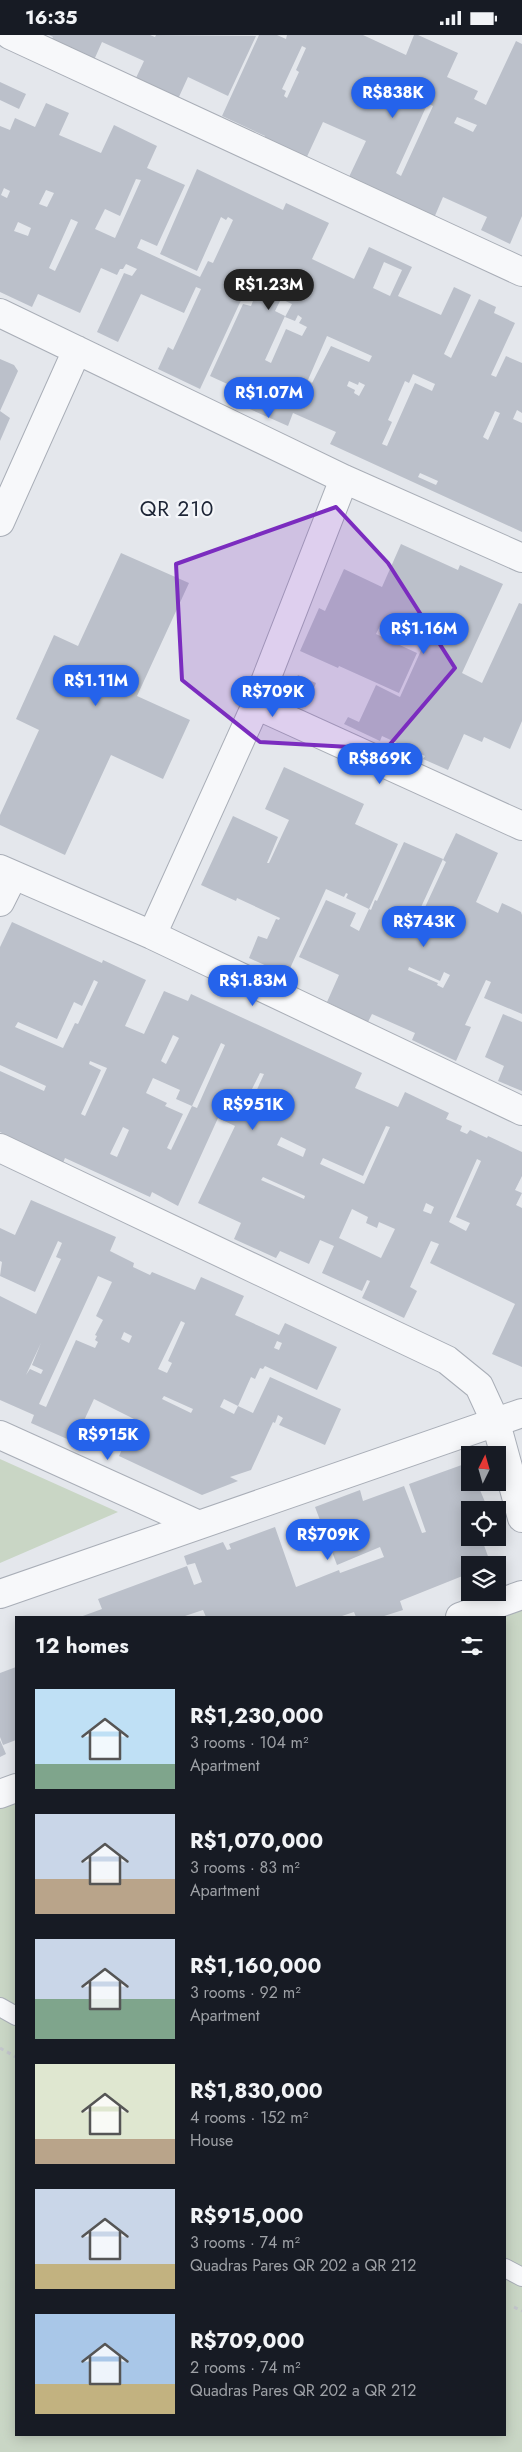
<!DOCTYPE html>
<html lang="en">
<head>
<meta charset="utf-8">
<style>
	:root { --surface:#171b24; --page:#242831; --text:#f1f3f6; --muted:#9ea1a6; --accent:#2563eb }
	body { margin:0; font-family:Jost,sans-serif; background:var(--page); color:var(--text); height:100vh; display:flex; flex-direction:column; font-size:19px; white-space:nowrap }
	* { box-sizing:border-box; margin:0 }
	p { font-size:16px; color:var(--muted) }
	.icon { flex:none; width:28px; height:28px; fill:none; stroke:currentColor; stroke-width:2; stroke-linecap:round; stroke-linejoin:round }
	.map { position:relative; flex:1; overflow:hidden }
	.sheet { position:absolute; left:15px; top:1581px; width:491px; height:820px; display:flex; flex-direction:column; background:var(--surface); border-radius:0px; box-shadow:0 2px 12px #0003 }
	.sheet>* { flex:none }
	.needle { width:32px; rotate:5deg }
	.tools { position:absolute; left:461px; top:1411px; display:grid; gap:10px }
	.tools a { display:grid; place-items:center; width:45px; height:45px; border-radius:0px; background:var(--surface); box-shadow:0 2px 12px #0003; font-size:25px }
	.price { position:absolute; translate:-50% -42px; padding:0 11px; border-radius:18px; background:var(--accent); color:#fff; font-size:16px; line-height:32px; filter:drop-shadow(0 1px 2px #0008) }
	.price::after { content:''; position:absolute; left:50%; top:30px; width:15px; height:11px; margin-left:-8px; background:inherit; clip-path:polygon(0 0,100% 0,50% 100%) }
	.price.current { background:#222; color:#fff }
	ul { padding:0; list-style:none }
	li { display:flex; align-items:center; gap:15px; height:125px; padding:0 20px }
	li span { display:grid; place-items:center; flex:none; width:140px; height:100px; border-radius:0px; color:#555 }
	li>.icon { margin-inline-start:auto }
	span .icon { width:60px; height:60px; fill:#fffc; stroke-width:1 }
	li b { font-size:21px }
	h2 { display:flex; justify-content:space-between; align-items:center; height:60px; padding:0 20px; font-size:21px }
	.status { display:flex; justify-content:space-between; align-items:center; height:35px; padding:0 25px; background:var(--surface); direction:ltr }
	.status svg { height:14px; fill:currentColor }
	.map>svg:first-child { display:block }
</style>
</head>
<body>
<div class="status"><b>16:35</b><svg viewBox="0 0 49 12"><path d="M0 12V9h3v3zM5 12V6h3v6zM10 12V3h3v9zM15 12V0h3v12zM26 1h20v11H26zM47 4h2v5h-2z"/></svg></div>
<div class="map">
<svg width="522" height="2417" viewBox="0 0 522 2417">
	<rect width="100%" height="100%" fill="#e4e7ec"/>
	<path fill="#c9d6c5" d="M0,1424L118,1477L0,1528Z
		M522,1562V2417H0V1772L16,1765V2400H505V1582H471Z"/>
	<path fill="#bbc0ca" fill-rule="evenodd" d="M49,0H150L155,2L156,0L256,1L228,61L188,42L178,64L135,45L144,26L102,7L94,25L51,5L53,2Z
		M259,0H277L286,4L287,0H363L406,20L414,0H418L458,18L447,42L478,56L474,64L486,70L516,6L522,9V181L510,209L481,195L487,182L443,162L434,183L348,144L366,106L323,87L305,126L263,107L265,101L222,81ZM302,11L306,13L296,35L299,37L287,63L284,61L286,56L282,54ZM411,60L433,71L401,141L396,138L426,72L409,64ZM457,82L477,90L473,97L454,88Z
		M0,47L26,59L19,74L0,65Z
		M46,68L69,78L59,100L101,118L114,90L157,111L147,133L185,150L157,211L141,204L137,213L200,242L208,226L213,228L233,185L228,182L226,185L221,182L197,236L160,219L197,134L283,175L286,168L329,188L312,224L354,244L369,212L412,232L398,261L441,280L454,252L471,260L444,319L451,323L479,264L496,272L494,278L515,288L491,340L496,342L506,321L522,328V378L517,375L513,384L522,388V497L330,409L336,397L293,378L288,391L243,371L249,359L210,341L243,269L251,271L253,266L243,261L200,354L158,334L168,312L173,315L201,254L196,252L184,278L141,259L118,307L97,297L124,238L132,241L137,234L126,229L123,234H120L117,240L101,233L80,278L38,259L32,272L0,257V91L10,95L15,83L35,92ZM136,144L141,145L115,203L95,194L105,174L120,181ZM4,153L10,156L7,163L1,160ZM46,155L54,158L47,172L39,169ZM71,184L78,187L55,236L49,233ZM18,187L31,193L28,201L14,196ZM384,227L402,235L390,261L373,253ZM281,264L292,269L285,282L295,286L298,280L302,283L299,288L307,292L302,301L286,294L271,328L265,325L285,281L275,276ZM327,301L372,321L369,327L331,311L312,348L308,345ZM413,339L435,349L432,356L415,348L387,411L382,409L392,387L388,385L405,346L409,348ZM349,346L358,350L359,347L365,350L359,361L354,358L355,355L347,351ZM495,376L500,378L488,405L483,402ZM420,438L438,446L436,450L418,442Z
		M0,324L14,330L18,336L0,376L10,383L0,406Z
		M401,509L458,535L460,530L503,549L462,638L482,648L519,568L522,569V686L510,714L484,702L482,707L464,699L448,735L423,724L425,721L382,701L380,706L344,689L348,682L359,687L376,650L400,662L423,611L380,591L376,599L417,618L399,658L339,631L338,633L300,616L319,573L325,576L344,534L382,552ZM435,584L439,586L430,607L425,606Z
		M121,518L189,548L137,661L190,685L163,744L111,720L65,820L0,790V780L39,695L16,684L54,600L78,611Z
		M298,640L316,648L306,672L287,663Z
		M284,732L364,769L355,789L398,809L369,874L346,863L348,859L346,858L344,862L326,854L287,940L249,923L258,901L267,904L276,884L279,885L280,883L237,863L236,866L201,850L233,781L278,802L267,828H269L289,785L265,774Z
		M456,798L498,818L476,867L498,878L502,868L521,877L522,880V979L484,963L491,947L486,945L465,990L471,992L456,1026L412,1005L415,998L372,979L368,987L327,967L339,940L299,922L326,865L356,878L350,891L359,896L369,874L371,875L375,865L377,866L404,807L443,824L417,881L420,883L446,827L443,825ZM409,932L440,946L444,937L450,940L443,953L437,950L438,948L408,935Z
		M12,887L102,928L103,925L146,945L125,991L144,999L164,956L188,966L191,959L362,1038L355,1053L398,1072L405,1057L449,1078L446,1084L462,1091L460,1096L467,1099L470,1095L487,1103L488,1101L522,1117V1141L515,1155L522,1158L516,1170L522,1173V1332L492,1319L515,1269L430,1228L439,1209L431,1206L410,1252L417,1256L404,1283L362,1263L370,1246L367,1245L362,1256L322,1238L334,1211L320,1205L309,1229L280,1216L276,1223L234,1204L241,1188L198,1168L235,1091L218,1083L178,1171L152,1157L150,1162L65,1123L63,1128L0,1097V1036L44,1056L46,1051L0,1030V912ZM94,945L98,947L78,989L75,988L63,1013L15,992L18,987L57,1004L74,967L82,971ZM173,1000L179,1003L166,1029L161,1026ZM221,1008L225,1010L197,1073L192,1071ZM90,1026L107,1033L85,1081L81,1079L101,1035L89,1029ZM260,1038L264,1039L244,1083L239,1080ZM153,1043L180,1055L176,1064L192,1071L171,1115L167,1113L183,1079L165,1071L167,1068L146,1058ZM386,1091L390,1092L364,1149L320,1129L323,1123L363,1141ZM123,1092L129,1095L117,1122L110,1119ZM281,1102L306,1114L303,1122L277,1110ZM477,1124L481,1126L456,1182L470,1188L466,1196L449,1187ZM263,1142L305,1161L304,1164L261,1145ZM426,1168L434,1172L431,1179L423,1176ZM352,1174L368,1182L366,1188L377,1193L379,1187L395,1194L381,1223L339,1203Z
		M503,979L522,987V1056L498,1046L504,1031L485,1022Z
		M31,1165L116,1202L110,1216L134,1228L133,1232L150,1240L152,1237L195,1255L201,1242L244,1261L235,1280L279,1300L285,1288L337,1312L317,1355L265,1331L263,1334L260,1333L255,1344L251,1342L238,1371L224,1364L220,1372L234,1379L238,1371L253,1378L270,1342L341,1374L325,1410L279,1390L283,1383L278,1380L275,1388L273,1387L251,1435L230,1442L238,1446L202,1460L119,1421L136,1385L94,1364L74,1407L31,1388L34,1380L0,1365V1261L36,1279L61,1224L56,1222L62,1208L58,1206L35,1257L0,1241L2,1227L0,1226V1193L15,1200ZM98,1241L112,1247L96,1281L103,1285L95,1300L97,1301L95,1305L98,1307L95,1313L76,1305L46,1372L39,1369ZM181,1286L185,1288L168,1326L172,1328L167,1338L158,1334ZM124,1297L132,1301L129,1308L121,1304ZM277,1306L282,1308L279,1315L274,1313ZM41,1308L32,1330L43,1335L41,1339L30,1334L26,1340ZM164,1361L193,1374L191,1378L162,1364Z
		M470,1427V1448H477L488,1474L470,1475V1502H481L489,1524L486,1530H470V1538L400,1566L403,1575L381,1582H356L354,1577L339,1582H213V1581L206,1582L203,1575L182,1582H80L102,1574L98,1564L187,1531L194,1550L202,1547L195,1528L187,1530L184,1521L223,1507L227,1515L231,1514L229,1509L275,1492L296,1552L339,1535L340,1538L384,1522L380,1512L337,1530L315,1472L360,1455L363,1466L404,1451L422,1498L426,1497L409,1449Z
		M16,1632V1705L3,1710L0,1702V1638Z
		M0,1705L6,1719L0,1722Z"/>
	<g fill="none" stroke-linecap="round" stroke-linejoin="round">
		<defs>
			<path id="service" d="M0,1972L16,1981
				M505,2233L522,2242"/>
			<path id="minor" d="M10,0L522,237
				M0,278L344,444L522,523
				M0,487L77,315
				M256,670L522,791
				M0,834L152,900L522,1076
				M0,867L13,841
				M152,900L256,670L344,444
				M0,1113L447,1325L479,1351L496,1388L522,1483
				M0,1400L199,1490
				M0,1559L522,1378"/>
			<path id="tertiary" d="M460,1582L522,1560
				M0,1759L16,1753"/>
		</defs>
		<use href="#service" stroke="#a9aeb7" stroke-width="20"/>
		<use href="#minor" stroke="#a9aeb7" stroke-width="30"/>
		<use href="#tertiary" stroke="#a9aeb7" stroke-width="30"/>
		<path stroke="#c2c5cb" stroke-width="3" stroke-dasharray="4 4" stroke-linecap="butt" d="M0,2013L16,2022
			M514,2272L522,2276"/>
		<use href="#service" stroke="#f7f8fa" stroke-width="18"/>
		<use href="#minor" stroke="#f7f8fa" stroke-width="28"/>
		<use href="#tertiary" stroke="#f7f8fa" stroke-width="28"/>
	</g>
	<path fill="#7b2cbf" fill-opacity="0.2" stroke="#7b2cbf" stroke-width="4" stroke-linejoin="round" d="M336,472L388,528L455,633L386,714L260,707L182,645L176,529Z"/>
	<g text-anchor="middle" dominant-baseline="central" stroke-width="4.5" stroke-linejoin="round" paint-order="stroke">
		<g font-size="21" letter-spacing="1" fill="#1d2536" stroke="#f4f6f9">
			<text x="177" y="474">QR 210</text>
		</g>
	</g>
</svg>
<div class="tools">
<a><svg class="needle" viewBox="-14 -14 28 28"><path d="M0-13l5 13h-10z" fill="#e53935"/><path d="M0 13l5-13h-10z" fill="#9ea1a6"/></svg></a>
<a><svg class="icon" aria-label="locate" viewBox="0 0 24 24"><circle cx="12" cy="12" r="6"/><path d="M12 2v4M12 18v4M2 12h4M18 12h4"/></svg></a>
<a><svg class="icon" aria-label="layers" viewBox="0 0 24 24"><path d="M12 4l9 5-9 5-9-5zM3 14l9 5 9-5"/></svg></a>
</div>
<b class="price" style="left:393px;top:84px">R$838K</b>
<b class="price current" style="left:269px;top:276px">R$1.23M</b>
<b class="price" style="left:269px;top:384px">R$1.07M</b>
<b class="price" style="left:424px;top:620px">R$1.16M</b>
<b class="price" style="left:96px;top:672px">R$1.11M</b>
<b class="price" style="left:273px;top:683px">R$709K</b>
<b class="price" style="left:380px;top:750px">R$869K</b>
<b class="price" style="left:424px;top:913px">R$743K</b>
<b class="price" style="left:253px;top:972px">R$1.83M</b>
<b class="price" style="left:253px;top:1096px">R$951K</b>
<b class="price" style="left:108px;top:1426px">R$915K</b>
<b class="price" style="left:328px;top:1526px">R$709K</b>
<section class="sheet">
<h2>12 homes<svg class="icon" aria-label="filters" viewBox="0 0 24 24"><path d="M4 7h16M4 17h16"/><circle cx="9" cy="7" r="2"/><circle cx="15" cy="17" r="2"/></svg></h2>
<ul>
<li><span style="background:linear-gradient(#bfe0f5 75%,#7fa58c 0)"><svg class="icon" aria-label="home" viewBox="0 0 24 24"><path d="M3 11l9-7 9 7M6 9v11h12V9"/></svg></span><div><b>R$1,230,000</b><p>3 rooms · 104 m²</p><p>Apartment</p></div></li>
<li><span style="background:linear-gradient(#c9d6e8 65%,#b9a48a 0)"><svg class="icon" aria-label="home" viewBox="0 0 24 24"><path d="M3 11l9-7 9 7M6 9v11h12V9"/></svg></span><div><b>R$1,070,000</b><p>3 rooms · 83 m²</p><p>Apartment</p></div></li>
<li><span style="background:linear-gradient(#c9d6e8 60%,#7fa58c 0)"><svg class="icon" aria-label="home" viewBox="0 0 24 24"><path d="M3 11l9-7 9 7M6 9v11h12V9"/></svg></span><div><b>R$1,160,000</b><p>3 rooms · 92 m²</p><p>Apartment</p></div></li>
<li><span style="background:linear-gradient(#dfe7d0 75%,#b9a48a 0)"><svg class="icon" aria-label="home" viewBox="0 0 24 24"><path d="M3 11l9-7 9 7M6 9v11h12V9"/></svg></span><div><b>R$1,830,000</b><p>4 rooms · 152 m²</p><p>House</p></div></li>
<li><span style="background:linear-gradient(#c9d6e8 75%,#c2b280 0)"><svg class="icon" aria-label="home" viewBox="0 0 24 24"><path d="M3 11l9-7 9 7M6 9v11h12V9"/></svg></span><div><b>R$915,000</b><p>3 rooms · 74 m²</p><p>Quadras Pares QR 202 a QR 212</p></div></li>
<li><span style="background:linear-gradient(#a9c7e8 70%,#c2b280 0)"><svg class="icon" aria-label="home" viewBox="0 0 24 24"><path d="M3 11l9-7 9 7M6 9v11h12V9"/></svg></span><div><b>R$709,000</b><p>2 rooms · 74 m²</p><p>Quadras Pares QR 202 a QR 212</p></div></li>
</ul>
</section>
</div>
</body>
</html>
